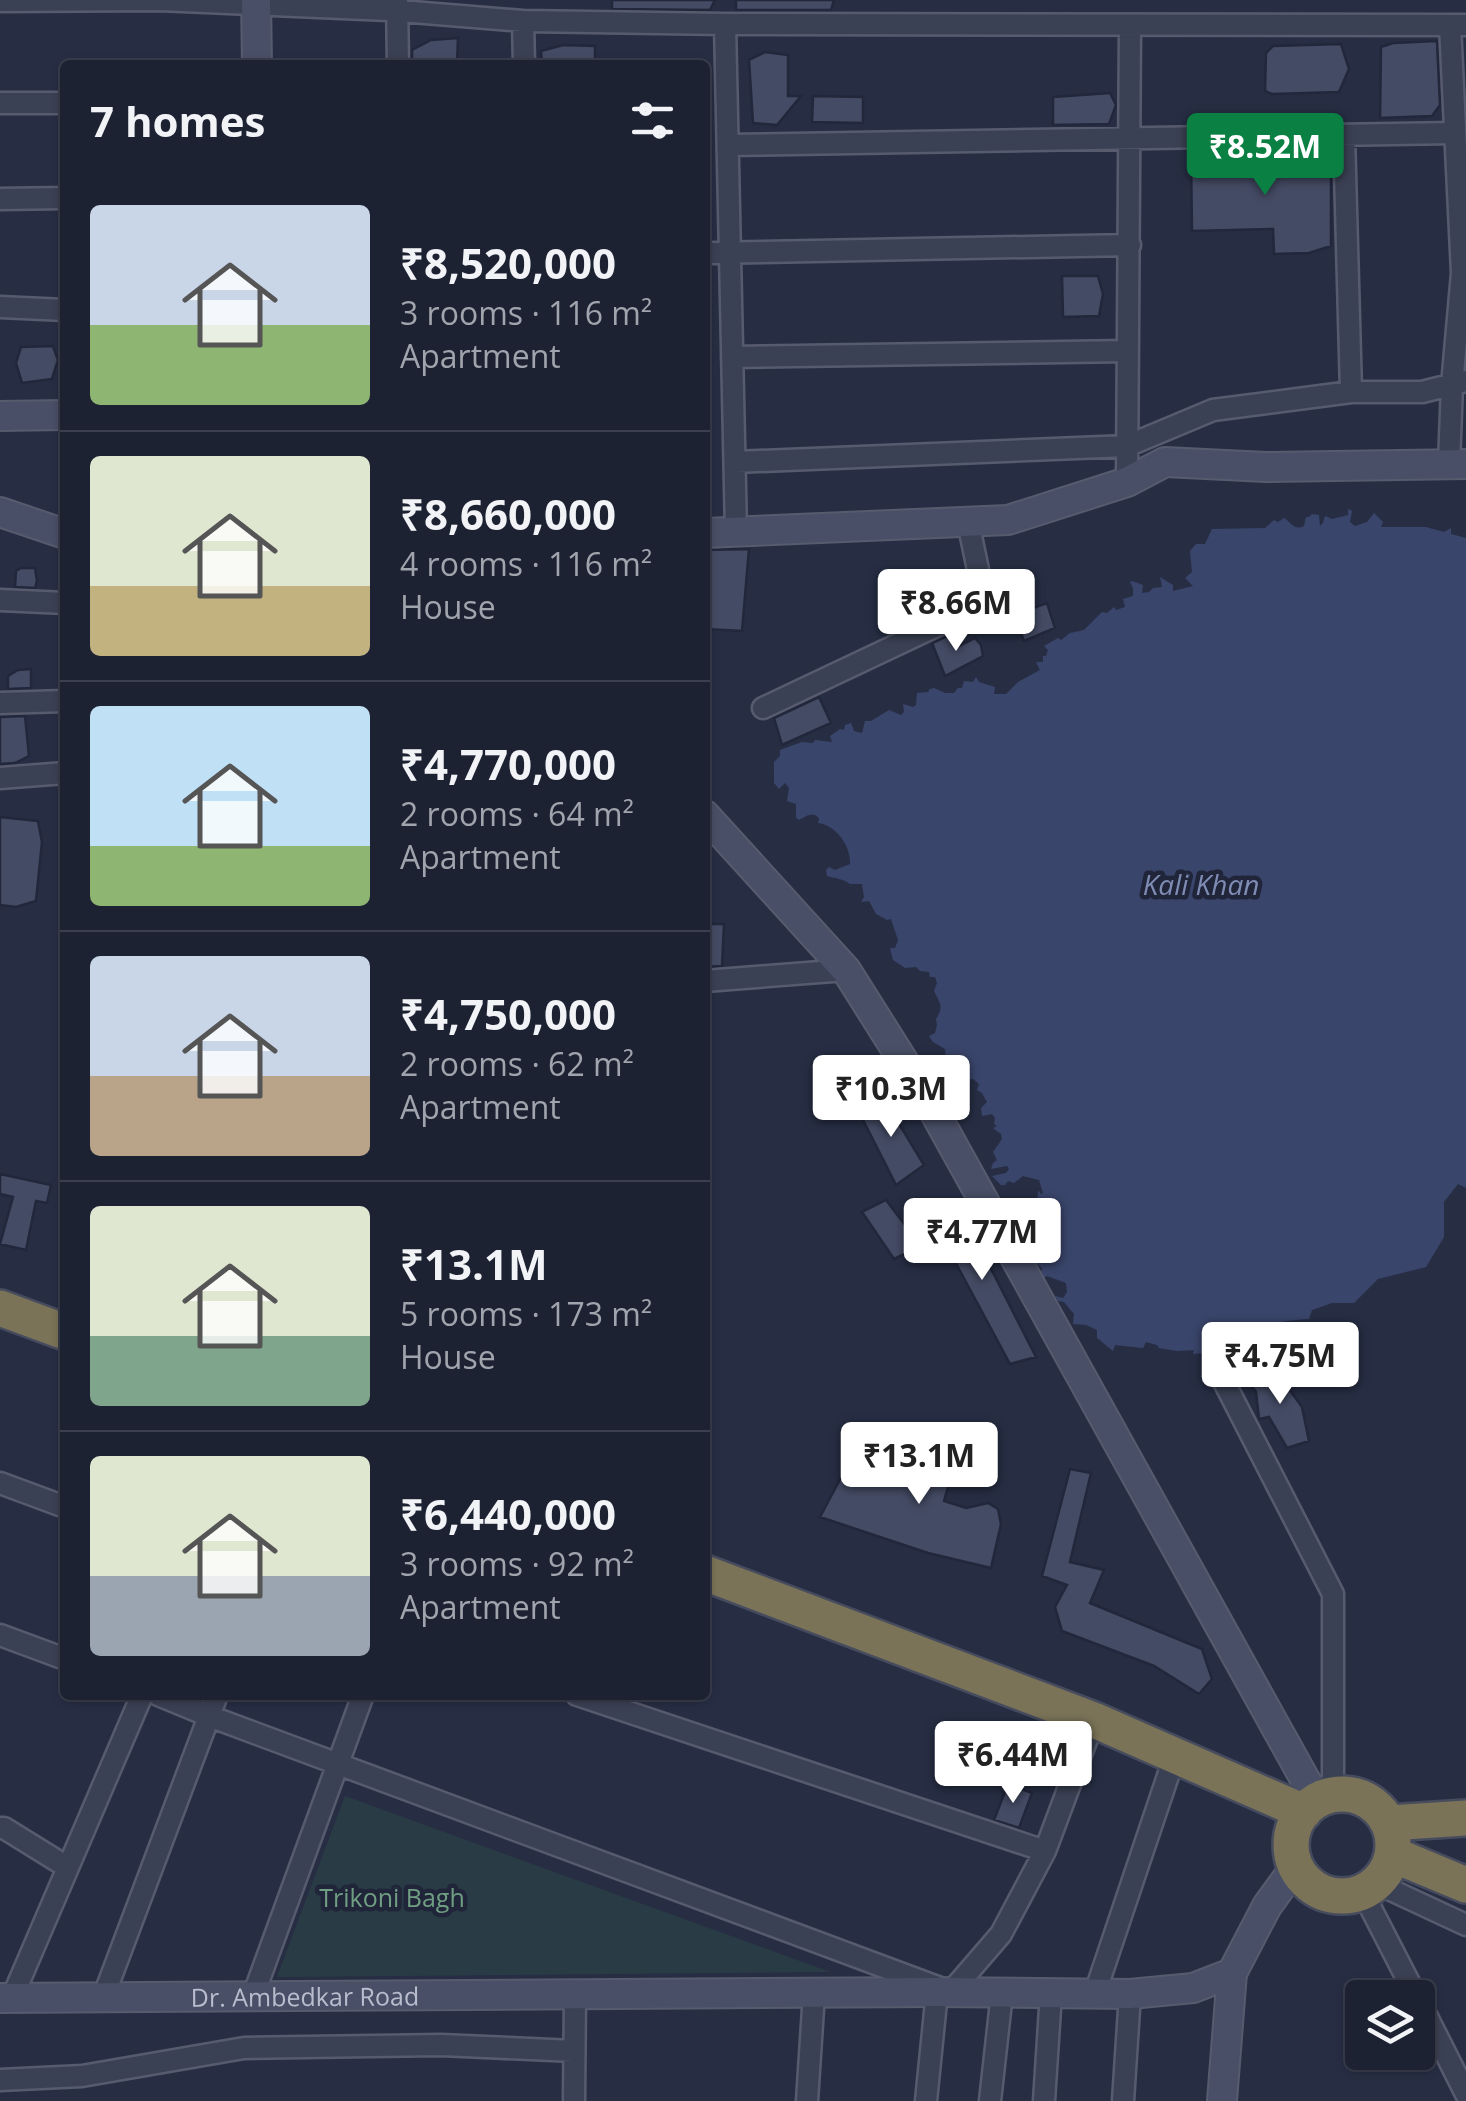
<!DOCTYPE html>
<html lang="en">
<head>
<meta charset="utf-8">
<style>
	:root { --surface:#1d2233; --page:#2a2f3f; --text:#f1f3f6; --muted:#a0a4ac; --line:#3b3f4e; --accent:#0b8043 }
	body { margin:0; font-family:"Open Sans",sans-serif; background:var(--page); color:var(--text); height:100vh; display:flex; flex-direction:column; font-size:38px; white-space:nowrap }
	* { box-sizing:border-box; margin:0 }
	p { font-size:32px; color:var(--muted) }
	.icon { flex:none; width:55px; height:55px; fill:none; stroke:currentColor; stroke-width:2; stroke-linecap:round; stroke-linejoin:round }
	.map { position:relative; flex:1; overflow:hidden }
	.drawer { position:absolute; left:60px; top:60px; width:650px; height:1640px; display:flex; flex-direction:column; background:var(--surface); border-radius:10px; box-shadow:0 2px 8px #0004,0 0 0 2px var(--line) }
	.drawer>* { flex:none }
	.controls { position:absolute; left:1345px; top:1980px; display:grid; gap:20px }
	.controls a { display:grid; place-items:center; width:90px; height:90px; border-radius:10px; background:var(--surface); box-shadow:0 2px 8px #0004,0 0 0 2px var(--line); font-size:50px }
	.price { position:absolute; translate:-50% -85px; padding:0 22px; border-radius:10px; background:#fff; color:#222; font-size:32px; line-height:65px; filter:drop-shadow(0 2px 5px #0008) }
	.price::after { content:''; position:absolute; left:50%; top:60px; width:30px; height:22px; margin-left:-15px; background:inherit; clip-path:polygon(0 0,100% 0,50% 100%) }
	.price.on { background:var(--accent); color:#fff }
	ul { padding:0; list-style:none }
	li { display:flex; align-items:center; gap:30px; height:250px; padding:0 30px }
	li+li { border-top:2px solid var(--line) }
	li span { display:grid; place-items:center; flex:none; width:280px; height:200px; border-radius:10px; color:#555 }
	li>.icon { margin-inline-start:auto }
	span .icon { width:120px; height:120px; fill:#fffc; stroke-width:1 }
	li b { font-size:42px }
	h2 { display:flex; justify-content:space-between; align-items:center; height:120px; padding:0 30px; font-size:42px }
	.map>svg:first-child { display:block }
</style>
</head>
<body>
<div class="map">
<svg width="1466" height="2101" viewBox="0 0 1466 2101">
	<rect width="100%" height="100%" fill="#272e44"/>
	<path fill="#293c45" d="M345,1796L830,1972L277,1977Z"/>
	<path fill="#3a456b" d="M1348,509L1352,511L1350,522L1355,526L1367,522L1374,513L1383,522L1381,527H1426L1444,532L1451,528V534L1466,538V1188L1458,1184L1444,1202V1237L1426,1267L1378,1279L1354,1303H1332L1312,1310L1309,1319C1290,1320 1275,1322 1258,1328C1246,1332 1238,1339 1226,1339L1225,1346L1215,1356L1207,1353L1193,1354L1194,1350L1177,1351L1159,1348L1157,1345L1146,1342L1143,1348L1115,1345L1113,1351L1097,1338V1330L1086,1325L1073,1324L1074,1314L1064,1302L1058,1301L1055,1296L1063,1298L1067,1292L1066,1283L1047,1276L1039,1280L1042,1268L1035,1262L1039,1258V1245L1043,1242V1239L1037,1236L1038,1232L1032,1229L1029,1223L1037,1208L1038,1190L1041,1194L1043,1193L1039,1180L1023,1176L1014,1183L1008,1181L1005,1185H1001L992,1176L1006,1173L1009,1169L1007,1166L991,1169L993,1163L997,1160L993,1152L1002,1139L1001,1134L993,1128L997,1126L994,1124L995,1118L992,1114L982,1116L981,1108L987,1102L982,1093L977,1090L979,1084L973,1079L966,1080L967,1072L964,1062L946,1061L945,1049L933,1042L929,1036L935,1033L937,1025L936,1019C944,1007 940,1003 934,991L937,983L935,977H930L929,972L920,971L916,967L905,968L893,960L890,948H895L898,940L891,919L887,920L876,914L869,901L861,902L864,897L862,884H850C844,879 834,878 827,876L826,870L829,867L835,870L850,864C851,846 836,825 818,823L819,818C812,811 807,816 799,820L796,818V804L787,801L789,788L785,783L779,789L774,783V762L780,756V750L802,742L813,743L815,740L832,742L830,736L840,729L844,730L845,725L851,723L854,731L862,733L865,721H871L889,710L901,715L904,712L903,704L913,707L916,705L917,693L928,692L930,689L934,688L945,693H954L958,688H962L964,681L973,682L976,677L979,682L995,687L994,694H1006L1018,682L1040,670L1036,662H1043V656H1046L1048,650L1044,646L1058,638L1061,640L1070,633L1084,630L1102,612L1107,613L1114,607L1116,610L1125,607L1123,599L1133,596V588L1130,582L1132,581L1143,585L1142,593L1149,592L1153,588L1162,587L1160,577L1173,585V591L1193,586L1185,578L1192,572L1190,551L1196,544H1205L1212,529L1265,528L1274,520L1278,522L1284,518C1291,522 1294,531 1304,526L1306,517H1309L1312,514L1319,515L1320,526L1323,523L1325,516L1332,519L1348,515Z"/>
	<path fill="#444b64" stroke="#22273b" stroke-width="2.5" d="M612,0H715L710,10L612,9Z
		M736,0H834L831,10H736Z
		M458,38L457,65H412V50L431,40Z
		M1437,41L1440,105L1432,116L1380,118L1381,47L1393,43Z
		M1341,44L1349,69L1339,92L1272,94L1265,91L1266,53L1273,46Z
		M563,45L595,46V65H542L541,51Z
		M765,52L788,55V96H801L777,125L753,123L749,60Z
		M1110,93L1116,105L1109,124L1053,125V97Z
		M813,96L863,97V123L812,122Z
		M1280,154L1331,162V246L1309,253L1274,254L1273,229L1192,231L1191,157Z
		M1062,276H1098L1103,294L1099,316L1063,317Z
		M53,346L58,360L52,379L22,383L16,363L21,347Z
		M749,549L742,631L705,629V550Z
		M21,568H35L37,581L35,588L15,587L16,571Z
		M1047,603L1055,628L1024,641L1014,615Z
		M952,634L957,647L975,638L981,645L983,656L945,676L932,643Z
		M31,669V688L8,689V676L18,670Z
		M819,697L831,723L782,745L774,718Z
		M25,716L29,756L15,763L0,764V717Z
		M0,817L38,821L42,842L36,901L16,907L0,905Z
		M705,924H724L722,966L705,967Z
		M881,1094L924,1165L896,1185L859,1112Z
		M0,1174L51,1185L47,1203L36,1201L26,1250L0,1244L13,1197L0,1194Z
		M886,1200L921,1246L894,1259L862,1212Z
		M956,1200L1036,1357L1010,1364L931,1217Z
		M1273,1367L1302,1407L1309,1441L1287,1448L1269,1417L1259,1419L1256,1392L1245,1377Z
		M922,1428L961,1442L944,1501L966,1508L988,1503L998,1509L1001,1524L991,1568L928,1553L820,1517L844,1472L861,1478L870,1471L911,1482Z
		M1070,1469L1091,1473L1070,1562L1104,1570L1090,1603L1202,1649L1212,1679L1199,1694L1154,1666L1062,1631L1055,1607L1067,1585L1042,1576Z
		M1008,1784L1032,1793L1019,1828L994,1820Z"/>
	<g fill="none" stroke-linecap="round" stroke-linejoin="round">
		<defs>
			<path id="street" d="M397,0L398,65
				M0,1L159,0L388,10L523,21L725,24L1466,25
				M523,21L524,65
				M725,24L736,533
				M0,103H65
				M1344,135L1351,392
				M728,145L1455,133
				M0,199L65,198
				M705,253L1130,245
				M0,307L65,310
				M732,357L1128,351
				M735,462L1127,446L1213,410L1351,392H1422L1466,381
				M1449,464L1452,385L1462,273L1450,25
				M1127,482L1130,25
				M0,600L65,603
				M0,703L65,701
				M763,708L985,603L968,522
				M0,778L65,773
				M705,981L846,970
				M1223,1380L1333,1594V1795
				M0,1483L65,1507
				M0,1635L65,1659
				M158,1695L209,1716L951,1992L1001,1934L1045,1851L1094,1720
				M577,1695L1045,1851
				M0,1828H4L67,1867
				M1378,1884L1466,1925
				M1363,1893L1417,1998
				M1095,1993L1175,1755
				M253,1996L363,1695
				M12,1998L142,1695
				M103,1998L217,1695
				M1418,1999L1466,2094
				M0,2080L82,2076L244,2048L441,2045L574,2051
				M574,2101L575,1994
				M807,2101L814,1993
				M926,2101L937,1992
				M990,2101L1002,1993
				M1044,2101L1051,1993
				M1123,2101L1130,1994"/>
			<g id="secondary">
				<path d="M256,0L257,65"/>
				<path d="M0,416L65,415"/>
				<path d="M0,512L65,534"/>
				<path d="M705,533L1008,520L1127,482L1165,462L1266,467L1466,464"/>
				<path d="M705,815L846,970L926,1097L1317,1801"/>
				<path id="s1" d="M0,1998L937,1992L1130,1994L1193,1988L1232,1973L1267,1906L1296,1866"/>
				<path d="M1222,2101L1232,1973"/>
			</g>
			<path id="highway" d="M0,1308L65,1332
				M705,1573L1094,1720L1304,1812
				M1291 1845a51 51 0 1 1 102 0a51 51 0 1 1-102 0Z
				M1389,1823L1466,1818
				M1394,1855L1466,1885"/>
		</defs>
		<use href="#street" stroke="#575b6e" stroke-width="25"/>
		<use href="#secondary" stroke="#575b6e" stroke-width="32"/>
		<use href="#highway" stroke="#464b5e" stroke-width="40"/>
		<use href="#street" stroke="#3b4154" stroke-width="20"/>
		<use href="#secondary" stroke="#494f67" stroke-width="28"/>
		<use href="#highway" stroke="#7a7358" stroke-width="35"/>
	</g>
	<g text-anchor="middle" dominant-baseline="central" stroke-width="9" stroke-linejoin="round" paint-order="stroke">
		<g font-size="25" fill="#6f9e83" stroke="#202539">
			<text x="392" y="1897">Trikoni Bagh</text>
		</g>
		<g font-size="25" fill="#b9bdcd" stroke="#202539">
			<text stroke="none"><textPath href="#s1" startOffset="305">Dr. Ambedkar Road</textPath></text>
		</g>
		<g font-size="28" font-style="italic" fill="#7f8cb4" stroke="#202539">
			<text x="1201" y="884">Kali Khan</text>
		</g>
	</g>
</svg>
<div class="controls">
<a><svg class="icon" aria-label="layers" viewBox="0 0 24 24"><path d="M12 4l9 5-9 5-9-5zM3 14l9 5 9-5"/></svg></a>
</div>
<b class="price on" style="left:1265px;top:198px">₹8.52M</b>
<b class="price" style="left:956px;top:654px">₹8.66M</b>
<b class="price" style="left:891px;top:1140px">₹10.3M</b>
<b class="price" style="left:982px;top:1283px">₹4.77M</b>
<b class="price" style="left:1280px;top:1407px">₹4.75M</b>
<b class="price" style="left:919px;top:1507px">₹13.1M</b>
<b class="price" style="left:1013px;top:1806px">₹6.44M</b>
<section class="drawer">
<h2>7 homes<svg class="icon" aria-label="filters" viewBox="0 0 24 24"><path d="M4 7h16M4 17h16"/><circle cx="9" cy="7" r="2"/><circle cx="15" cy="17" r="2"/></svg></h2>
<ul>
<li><span style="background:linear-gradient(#c9d6e8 60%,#8fb573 0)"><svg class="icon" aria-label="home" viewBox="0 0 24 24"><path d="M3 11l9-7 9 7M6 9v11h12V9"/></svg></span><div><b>₹8,520,000</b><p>3 rooms · 116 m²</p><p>Apartment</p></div></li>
<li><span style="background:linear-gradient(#dfe7d0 65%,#c2b280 0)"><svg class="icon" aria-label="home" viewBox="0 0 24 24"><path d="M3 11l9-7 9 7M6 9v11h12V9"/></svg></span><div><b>₹8,660,000</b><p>4 rooms · 116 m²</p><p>House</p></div></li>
<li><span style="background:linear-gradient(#bfe0f5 70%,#8fb573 0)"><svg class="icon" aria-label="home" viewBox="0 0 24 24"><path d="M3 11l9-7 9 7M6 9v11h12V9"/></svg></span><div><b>₹4,770,000</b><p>2 rooms · 64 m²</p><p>Apartment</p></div></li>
<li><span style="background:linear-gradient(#c9d6e8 60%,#b9a48a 0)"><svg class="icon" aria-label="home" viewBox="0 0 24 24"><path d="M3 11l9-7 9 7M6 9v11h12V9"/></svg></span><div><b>₹4,750,000</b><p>2 rooms · 62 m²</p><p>Apartment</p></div></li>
<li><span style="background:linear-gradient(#dfe7d0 65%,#7fa58c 0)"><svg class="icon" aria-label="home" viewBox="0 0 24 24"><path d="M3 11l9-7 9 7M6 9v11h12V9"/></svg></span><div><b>₹13.1M</b><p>5 rooms · 173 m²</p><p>House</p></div></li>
<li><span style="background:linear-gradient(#dfe7d0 60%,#9aa5b1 0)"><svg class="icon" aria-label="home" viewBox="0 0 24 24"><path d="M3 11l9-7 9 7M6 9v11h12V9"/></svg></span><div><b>₹6,440,000</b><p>3 rooms · 92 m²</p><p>Apartment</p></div></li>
</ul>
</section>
</div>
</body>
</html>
